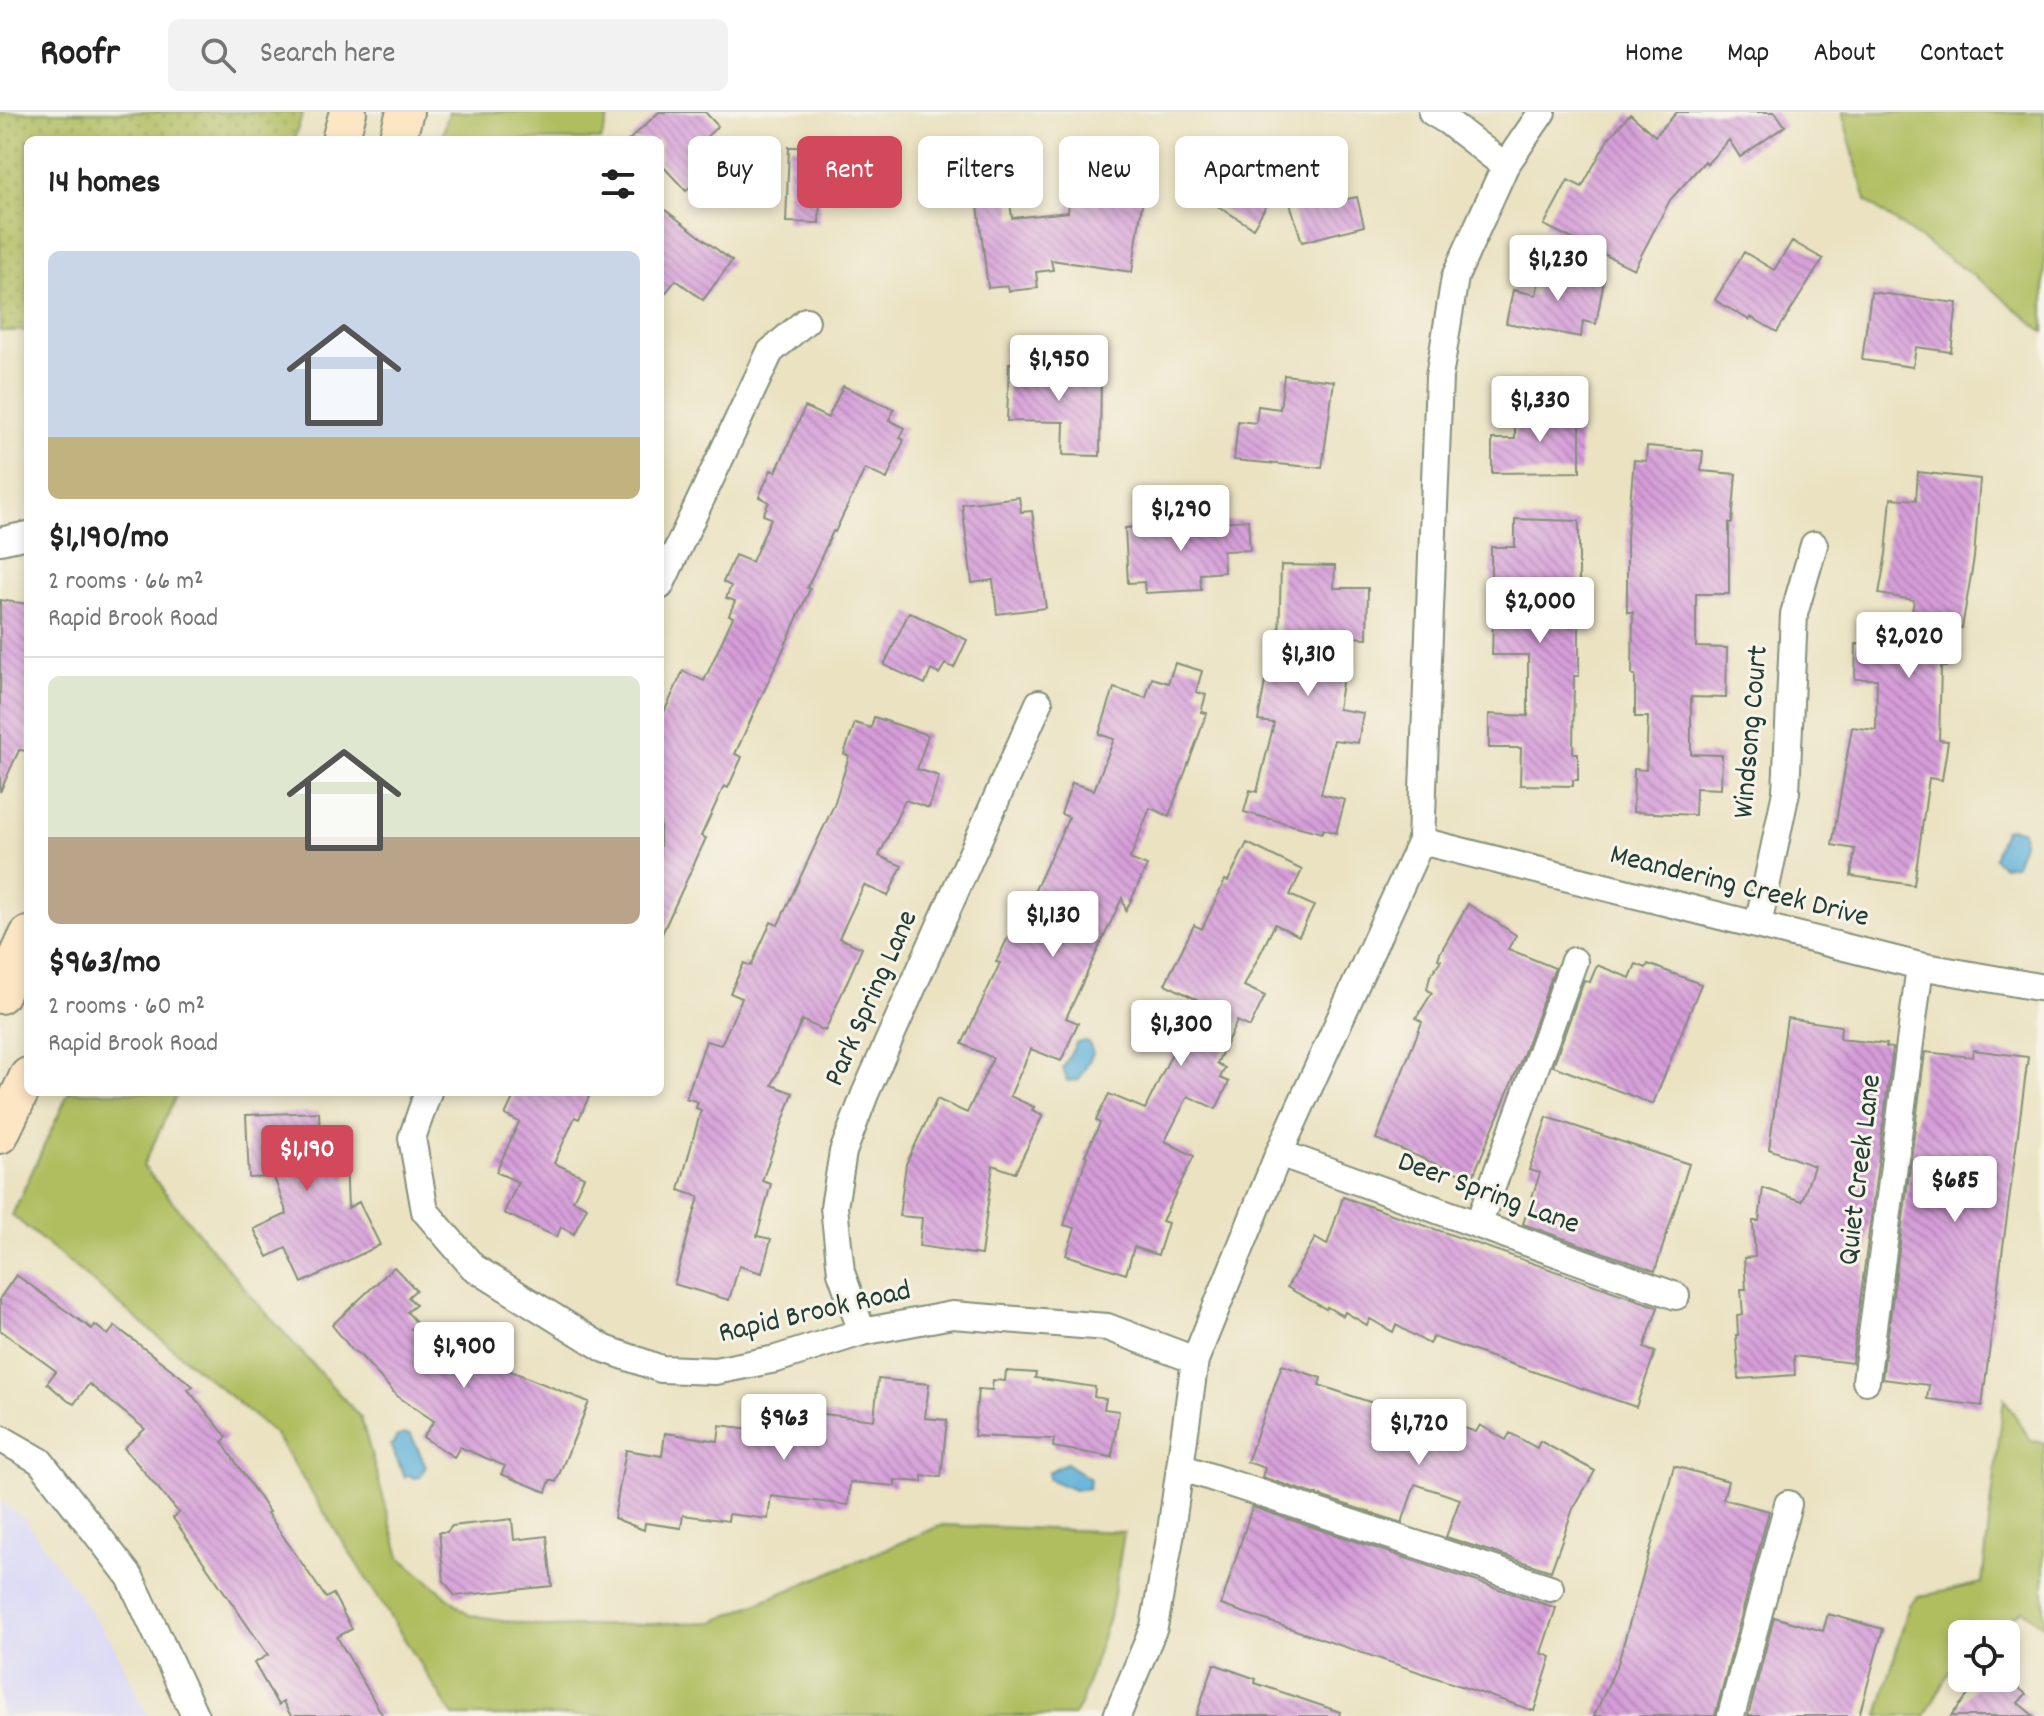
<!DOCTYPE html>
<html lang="en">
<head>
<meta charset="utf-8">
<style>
	:root { --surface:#fff; --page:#f2f2f2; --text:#222; --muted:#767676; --line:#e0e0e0; --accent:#d1495b }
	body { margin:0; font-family:Dekko,sans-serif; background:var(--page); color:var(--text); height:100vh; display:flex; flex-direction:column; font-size:30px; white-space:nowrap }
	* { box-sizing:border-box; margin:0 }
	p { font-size:26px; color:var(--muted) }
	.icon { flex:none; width:44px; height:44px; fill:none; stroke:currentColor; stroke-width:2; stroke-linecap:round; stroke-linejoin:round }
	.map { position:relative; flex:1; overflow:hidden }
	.sheet { position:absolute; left:24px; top:24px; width:640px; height:960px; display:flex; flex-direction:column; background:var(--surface); border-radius:12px; box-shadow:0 4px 12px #0003 }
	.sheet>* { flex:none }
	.banner { position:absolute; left:688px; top:24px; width:760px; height:72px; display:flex; gap:16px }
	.tools { position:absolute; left:1948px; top:1508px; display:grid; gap:16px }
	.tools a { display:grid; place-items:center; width:72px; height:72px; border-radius:12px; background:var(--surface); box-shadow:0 4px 12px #0003; font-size:40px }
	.price { position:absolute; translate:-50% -68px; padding:0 18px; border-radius:8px; background:#fff; color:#222; font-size:26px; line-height:52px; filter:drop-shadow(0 2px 4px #0008) }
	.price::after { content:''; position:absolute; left:50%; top:48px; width:24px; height:18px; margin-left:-12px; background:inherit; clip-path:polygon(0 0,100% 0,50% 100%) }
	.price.current { background:var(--accent); color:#fff }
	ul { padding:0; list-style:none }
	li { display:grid; align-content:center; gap:16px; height:424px; padding:0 24px }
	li+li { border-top:2px solid var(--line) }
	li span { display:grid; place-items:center; height:248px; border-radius:12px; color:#555 }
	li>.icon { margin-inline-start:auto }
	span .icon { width:144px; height:144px; fill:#fffc; stroke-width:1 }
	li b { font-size:34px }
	h2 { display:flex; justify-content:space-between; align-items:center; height:96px; padding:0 24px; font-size:34px }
	.tag { padding:0 28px; border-radius:12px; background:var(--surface); box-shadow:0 4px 12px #0003; font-size:28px; line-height:72px }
	.tag.current { background:var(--accent); color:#fff }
	header { display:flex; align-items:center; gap:48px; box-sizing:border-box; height:112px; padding:0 40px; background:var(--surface); border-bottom:2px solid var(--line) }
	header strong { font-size:38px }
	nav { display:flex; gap:44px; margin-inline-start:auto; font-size:28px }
	.search { width:560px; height:72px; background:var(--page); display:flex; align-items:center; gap:20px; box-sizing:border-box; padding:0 28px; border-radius:12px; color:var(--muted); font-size:30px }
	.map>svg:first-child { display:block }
</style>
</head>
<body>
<header>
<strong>Roofr</strong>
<div class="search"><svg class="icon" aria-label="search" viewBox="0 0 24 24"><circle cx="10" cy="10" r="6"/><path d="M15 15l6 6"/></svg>Search here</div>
<nav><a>Home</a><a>Map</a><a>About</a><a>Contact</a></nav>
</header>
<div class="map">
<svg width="2044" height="1604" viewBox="0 0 2044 1604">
	<defs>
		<pattern id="park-dots" width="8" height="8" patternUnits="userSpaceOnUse" patternTransform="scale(2)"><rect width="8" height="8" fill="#b0be60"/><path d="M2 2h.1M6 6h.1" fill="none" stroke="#8f9c50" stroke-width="1.8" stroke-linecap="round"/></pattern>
		<pattern id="building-back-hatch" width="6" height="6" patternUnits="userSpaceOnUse" patternTransform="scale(2)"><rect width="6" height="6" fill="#d69dd9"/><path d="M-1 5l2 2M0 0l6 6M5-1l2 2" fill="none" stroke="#ad81b1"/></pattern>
	</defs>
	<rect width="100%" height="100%" fill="#f7f3e8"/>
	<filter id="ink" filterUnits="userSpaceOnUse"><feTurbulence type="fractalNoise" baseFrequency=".0125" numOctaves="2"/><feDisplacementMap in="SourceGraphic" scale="16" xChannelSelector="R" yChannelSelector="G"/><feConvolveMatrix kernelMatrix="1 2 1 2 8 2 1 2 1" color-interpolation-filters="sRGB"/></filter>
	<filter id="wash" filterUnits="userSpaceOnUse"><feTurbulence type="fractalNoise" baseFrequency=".006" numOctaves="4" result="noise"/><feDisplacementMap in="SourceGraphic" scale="32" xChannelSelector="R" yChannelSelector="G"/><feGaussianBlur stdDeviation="1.8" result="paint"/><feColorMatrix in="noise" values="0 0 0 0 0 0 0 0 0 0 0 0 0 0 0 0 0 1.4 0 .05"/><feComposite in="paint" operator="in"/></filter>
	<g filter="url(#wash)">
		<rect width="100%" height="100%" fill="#eae2c1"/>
		<path fill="#d8d7f8" d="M0,1389L23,1405L112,1530L148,1604H0Z"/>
		<path fill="#b0be60" stroke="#687e4a" stroke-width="2" d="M449,0H610L601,28H441Z
			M1842,0H2044V220L1992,177L1866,89Z
			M69,980H178L143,1054L257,1191L361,1306L400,1445L469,1503L549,1515L713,1510L942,1413L1124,1420L1112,1495L1081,1591L1073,1604H453L274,1321L12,1103Z
			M2004,1286L2031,1329L2044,1330V1514L2023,1498L1988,1522H1962V1544L1948,1562L1925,1604H1878L1909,1493L1918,1485L1982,1471Z"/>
		<path fill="url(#park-dots)" stroke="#687e4a" stroke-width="2" d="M0,0H303L294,28H28V219H0Z"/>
		<path fill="#5db0d9" stroke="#3e7686" stroke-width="2" d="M2010,716L2022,718L2024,728L2015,753L2002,754L1994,746L2004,718Z
			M1084,929L1089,931L1093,941L1079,968L1067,969L1063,956L1076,931Z
			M404,1322L411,1323L426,1354L420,1365L415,1366L409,1363L405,1365L390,1333L394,1331L396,1325Z
			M1066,1351L1090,1367L1089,1376L1074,1378L1048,1367V1360Z"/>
		<g id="blocks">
			<path fill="url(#building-back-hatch)" d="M659,0H705L718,14L698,33L715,51L686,79L660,51V28H629Z
				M1677,0H1775L1785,14L1740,45L1729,28L1707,52L1705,49L1670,88L1634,157L1544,113L1568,68L1582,75L1608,27L1630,2L1655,24Z
				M807,24L849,25L848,87H820L819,111L786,110L789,35H807Z
				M1227,33L1282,67L1253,116L1187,75L1202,51L1213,57Z
				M1115,48L1148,52L1132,160L1051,148L1053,158L1036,160L1038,176L1009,179L1008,174L988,176L977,85L1009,81L1012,106L1068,100L1070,82L1082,83L1084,69L1112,73Z
				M1331,63L1335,78L1345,76L1347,87L1357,85L1364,114L1302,130L1285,75Z
				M660,94L732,149L703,188L676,168L660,188Z
				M1792,129L1823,147L1777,220L1751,205L1749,208L1715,188L1744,140L1774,158Z
				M1542,155L1604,168L1596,212L1583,209L1581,225L1506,211L1513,178L1536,183Z
				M1871,180L1957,191L1951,240L1916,235L1913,255L1862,248Z
				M1009,251L1050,253V256L1101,258L1100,344L1063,343L1064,310L1007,309Z
				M1284,263L1334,269L1322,356L1234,348L1238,309L1256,311L1258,294L1280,297Z
				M843,274L894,297L889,308L905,316L900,326L904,328L887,367L865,357L835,420L833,419L807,476L810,477L787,529L735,642L742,645L728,676L724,674L701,724L706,726L660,826V609L683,559L704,569L733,505L729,503L735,489L726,486L731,474L723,470L735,443L752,450L771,406L763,403L769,390L759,385L771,358L776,360L805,295L828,306Z
				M1515,299L1580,300V360L1492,361V327H1515Z
				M1647,334L1703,339L1701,359L1736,362L1732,411H1729V482H1696V535L1727,536L1726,586L1691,585V642L1722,643L1721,677L1696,676L1695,703L1633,700L1634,657L1646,658L1648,605H1635V563H1632L1633,500H1627V423L1634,348L1646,349Z
				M1918,360L1980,367L1974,446L1962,516L1947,513L1946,555H1941L1939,628L1948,629L1942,668L1929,666L1914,773L1851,764L1855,737L1832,733L1852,615L1876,618L1877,567H1855L1856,532L1906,534L1914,488L1879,482L1886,442L1891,386L1916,388Z
				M1019,385L1021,400L1032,399L1046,496L997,502L993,468L972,471L962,392Z
				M1515,407L1579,409V564H1574L1573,641H1578V668H1573V674L1520,673L1521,636H1489V602L1528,604V543H1492L1494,469H1491V435H1515Z
				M1248,408L1250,438L1223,439L1224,460L1200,462L1201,478L1145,481L1144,470L1128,471L1125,416Z
				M1281,453L1335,454L1334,476H1368L1367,526L1349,525L1338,597L1363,601L1358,631L1334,628L1321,682L1345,688L1336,721L1323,717L1322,721L1244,700L1250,678L1257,680L1274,611L1258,609L1266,564L1278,566Z
				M0,488L28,492V639L19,638L0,680Z
				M909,500L967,528L954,556L945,552L939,562L931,558L925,572L884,553Z
				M1175,551L1202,559L1196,580L1206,583L1201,600L1207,601L1169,704L1150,696L1130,747L1147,754L1126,799L1122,786L1066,906L1078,911L1061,949L1031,937L1010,984L1034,995L1032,998L1043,1003L1015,1061L993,1053L981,1143L919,1134L922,1106L899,1104L906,1052L937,987L967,1001L993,946L962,932L1000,851L996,850L1010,821L1032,831L1052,788L1034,780L1069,705L1061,702L1072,671L1094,678L1114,627L1099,622L1114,576L1146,586L1152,566L1168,571Z
				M874,605L928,623L917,657L939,664L929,696L905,688L879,744L902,754L888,784L864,773L839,826L862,836L847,870L825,919L802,908L772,973L793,981L762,1069L771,1072L757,1124L771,1127L762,1161L739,1154L729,1188L674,1172L699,1085L679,1078L701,998L696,996L698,990L686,986L706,929L721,933L742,886L730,881L744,851L751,854L771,810L778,813L834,693L849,644L844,642L855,611L871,616Z
				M1247,731L1302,758L1290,783L1314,794L1299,824L1275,812L1244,874L1265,884L1250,915L1237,909L1217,951L1225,956L1220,966L1229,970L1216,997L1188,984L1165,1029L1194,1044L1162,1109L1168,1111L1158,1143L1134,1135L1126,1162L1066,1143L1075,1116L1064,1113L1087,1044L1085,1043L1100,1011L1096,1008L1109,982L1145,997L1198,888L1165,872L1194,813L1202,817L1225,768L1228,769Z
				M1468,792L1516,823L1508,837L1555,856L1523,943L1472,1067L1376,1027L1422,910L1416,906L1432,881L1427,877L1430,864L1441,848L1438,847L1440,841Z
				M1636,852L1646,856L1648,852L1701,872L1653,992L1553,954L1584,868L1590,870L1597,853L1630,866Z
				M1787,906L1841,914L1840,927L1887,932L1886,935L1893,936L1852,1251L1794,1244L1795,1263L1739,1267L1736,1223H1738L1737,1204L1743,1203L1741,1177H1746L1744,1146L1755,1145L1753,1109H1759L1763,1076L1802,1089L1814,1054L1769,1037Z
				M1973,938L2028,945L1982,1294L1927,1287L1929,1273L1882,1267L1925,940L1972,945Z
				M516,980H591L579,1007L575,1005L554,1051L584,1065L573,1088L587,1095L574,1122L561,1115L557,1125L504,1101L518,1070L496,1060L519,1010L505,1003Z
				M319,1000L320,1026L345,1025L348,1096L359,1090L380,1133L302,1171L286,1136L268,1145L254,1117L287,1102L274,1065L249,1066L246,1003Z
				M1547,1005L1689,1052L1655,1159L1523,1112L1540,1061L1529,1058Z
				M1343,1085L1658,1195L1644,1236L1655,1240L1636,1295L1433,1225L1429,1232L1396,1213L1393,1220L1370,1207L1367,1213L1345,1200L1343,1204L1327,1195L1326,1197L1287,1175L1315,1126L1327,1133Z
				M394,1155L416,1178L408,1185L416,1193L407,1200L417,1211L411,1217L463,1252L477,1232L506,1251L503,1256L589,1290L556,1370L550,1368L546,1380L501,1362L505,1354L460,1335L454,1345L423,1325L434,1309L397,1284L360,1243L352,1238L332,1213Z
				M16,1163L92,1217L95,1213L108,1223L115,1214L193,1274L188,1278L227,1325L222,1330L269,1400L267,1401L326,1486L333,1482L352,1517L337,1525L383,1604H291L283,1590L278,1593L254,1551L268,1543L173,1406L179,1401L124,1336L145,1317L89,1272L74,1292L68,1289L47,1271L56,1259L0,1218V1186Z
				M1282,1253L1321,1266L1319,1273L1391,1297L1393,1294L1406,1298V1296L1476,1320L1480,1313L1506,1328L1510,1321L1537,1336L1540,1329L1595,1359L1573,1397L1551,1459L1446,1425L1460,1387L1415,1372L1402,1411L1262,1365L1265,1356L1247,1350Z
				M1006,1259L1036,1261L1035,1266L1095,1275L1094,1285L1106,1287L1104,1297L1119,1299L1112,1345L1053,1335L1054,1327L974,1324L978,1277L992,1278L993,1268L1005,1269Z
				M878,1267L929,1272L925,1306L947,1308L941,1365L922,1364V1370L895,1368V1374L850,1370L848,1393L771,1384L768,1407L729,1402L728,1409L683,1403L681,1416L645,1411L644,1418L614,1406L626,1338L662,1344L665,1321L718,1329L720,1313L795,1323L798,1299L874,1308Z
				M1674,1354L1728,1369L1723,1387L1769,1399L1715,1604H1594L1618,1551Z
				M1252,1395L1556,1496L1541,1541L1551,1545L1534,1599L1221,1493Z
				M512,1407L514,1428L547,1424L552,1474L455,1484L444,1469L439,1420H447L452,1414Z
				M1828,1502L1883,1517L1859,1604H1748L1774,1505L1823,1519Z
				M1214,1552L1256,1567L1255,1571L1340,1600L1339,1604H1196Z
				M1982,1566H2007L2026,1582L2018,1591L2034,1604H1951Z"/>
		</g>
	</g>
	<g filter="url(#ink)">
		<use href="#blocks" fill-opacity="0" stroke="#84907a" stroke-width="2"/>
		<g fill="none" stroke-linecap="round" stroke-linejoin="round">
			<defs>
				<path id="minor" d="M1432,0L1447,9L1505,54
					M0,429L28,423
					M660,474L770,240L806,209
					M1421,729L1920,854L2044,876
					M1758,813L1786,680L1794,502L1814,433
					M428,980L412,1026L425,1099L473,1155L605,1237L642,1250L661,1257L715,1259L776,1247L862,1220L952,1203L1107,1215L1195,1248
					M1279,1041L1676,1184
					M1478,1113L1574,849
					M862,1220L841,1160L834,1095L843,1040L865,982L1039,591
					M1866,1269L1920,854
					M0,1326L40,1349L130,1465L195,1604
					M1180,1355L1550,1476
					M1117,1604L1154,1515L1170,1426L1195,1248L1279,1041L1421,729L1439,265L1455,165L1505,54L1542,0
					M1731,1604L1788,1392"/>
				<path id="secondary" d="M340,28L348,0
					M397,28L405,0
					M0,883L28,823
					M0,1023L28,964"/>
			</defs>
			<use href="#minor" stroke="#84907a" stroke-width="30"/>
			<use href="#secondary" stroke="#84907a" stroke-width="40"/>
			<use href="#minor" stroke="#fff" stroke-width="26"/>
			<use href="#secondary" stroke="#fce6c4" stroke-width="36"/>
		</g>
	</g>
	<g text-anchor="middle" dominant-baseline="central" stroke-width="6" stroke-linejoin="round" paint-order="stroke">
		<g font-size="30" fill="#1f3d34" stroke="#f7f3e8">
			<text transform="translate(1753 620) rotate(-85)">Windsong Court</text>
			<text transform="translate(1739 776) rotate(14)">Meandering Creek Drive</text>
			<text transform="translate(873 887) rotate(-66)">Park Spring Lane</text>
			<text transform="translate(1862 1058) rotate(-83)">Quiet Creek Lane</text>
			<text transform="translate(1488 1083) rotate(20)">Deer Spring Lane</text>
			<text transform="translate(815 1202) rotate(-13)">Rapid Brook Road</text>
		</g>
	</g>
</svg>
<div class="tools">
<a><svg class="icon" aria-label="locate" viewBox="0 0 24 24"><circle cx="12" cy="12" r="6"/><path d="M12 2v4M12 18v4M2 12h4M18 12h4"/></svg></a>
</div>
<b class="price" style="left:1558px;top:191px">$1,230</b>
<b class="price" style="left:1059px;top:291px">$1,950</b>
<b class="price" style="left:1540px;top:332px">$1,330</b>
<b class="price" style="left:1181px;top:441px">$1,290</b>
<b class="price" style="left:1540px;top:533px">$2,000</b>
<b class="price" style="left:1909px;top:568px">$2,020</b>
<b class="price" style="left:1308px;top:586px">$1,310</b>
<b class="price" style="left:1053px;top:847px">$1,130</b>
<b class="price" style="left:1181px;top:956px">$1,300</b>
<b class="price current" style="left:307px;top:1081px">$1,190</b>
<b class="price" style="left:1955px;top:1112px">$685</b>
<b class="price" style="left:464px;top:1278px">$1,900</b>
<b class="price" style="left:784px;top:1350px">$963</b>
<b class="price" style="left:1419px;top:1355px">$1,720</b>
<div class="banner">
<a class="tag">Buy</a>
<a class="tag current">Rent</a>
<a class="tag">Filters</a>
<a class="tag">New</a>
<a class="tag">Apartment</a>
</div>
<section class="sheet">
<h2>14 homes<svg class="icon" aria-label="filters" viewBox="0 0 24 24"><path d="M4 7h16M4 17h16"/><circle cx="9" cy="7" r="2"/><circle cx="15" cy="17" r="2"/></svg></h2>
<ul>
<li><span style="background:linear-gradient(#c9d6e8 75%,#c2b280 0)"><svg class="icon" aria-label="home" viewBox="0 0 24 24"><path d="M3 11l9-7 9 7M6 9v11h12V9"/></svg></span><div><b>$1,190/mo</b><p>2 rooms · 66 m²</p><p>Rapid Brook Road</p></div></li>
<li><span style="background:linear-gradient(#dfe7d0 65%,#b9a48a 0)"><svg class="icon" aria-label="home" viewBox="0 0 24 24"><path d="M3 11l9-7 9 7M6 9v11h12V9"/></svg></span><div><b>$963/mo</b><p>2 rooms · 60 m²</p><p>Rapid Brook Road</p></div></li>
</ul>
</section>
</div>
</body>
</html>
